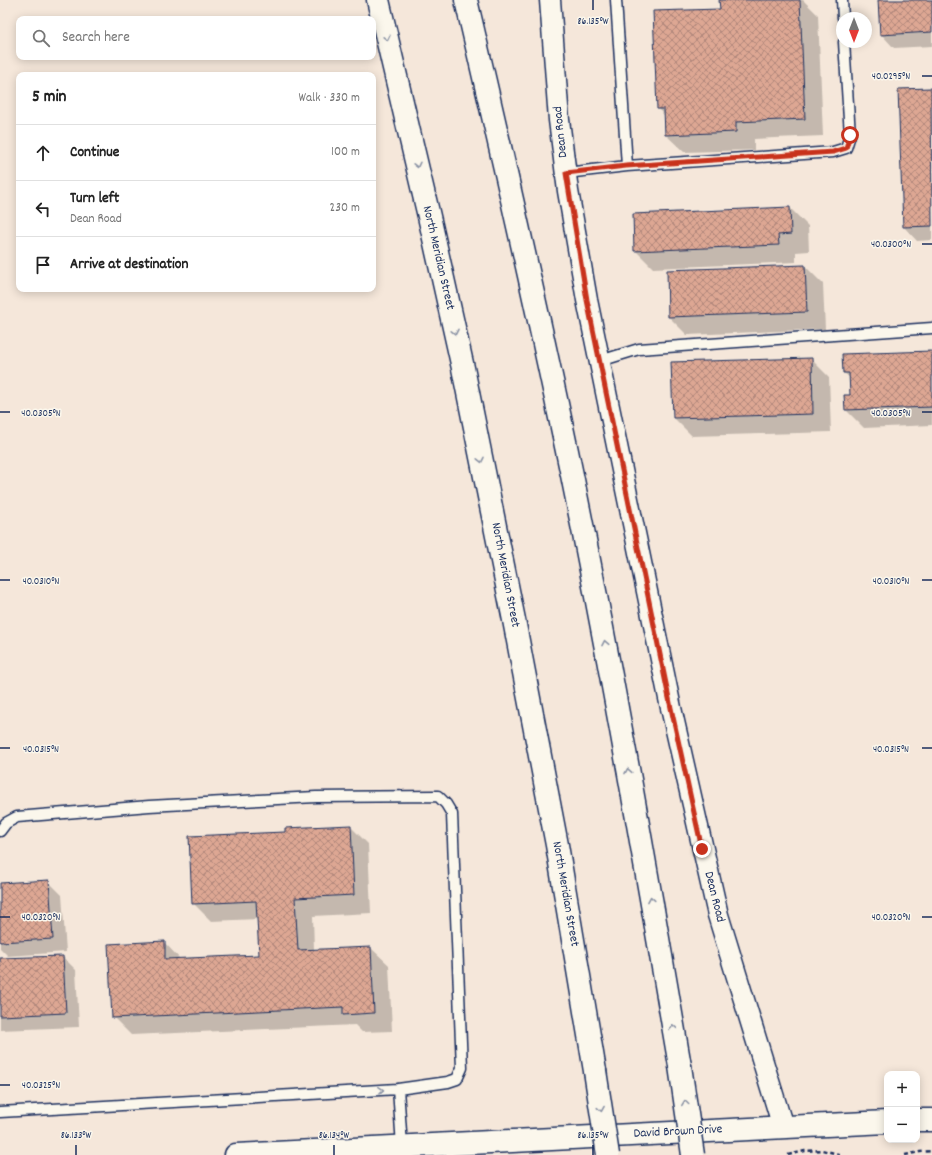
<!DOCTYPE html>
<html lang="en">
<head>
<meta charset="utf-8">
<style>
  body { margin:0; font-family:Dekko,sans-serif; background:#f6f6f6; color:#222 }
  .controls { position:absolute; right:12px; bottom:12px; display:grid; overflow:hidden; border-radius:8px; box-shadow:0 2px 10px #0003 }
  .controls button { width:36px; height:36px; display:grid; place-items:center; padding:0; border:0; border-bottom:1px solid #e0e0e0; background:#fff; color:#222; font:20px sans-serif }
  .compass { position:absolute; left:836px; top:12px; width:36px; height:36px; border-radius:50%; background:#fff; box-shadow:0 2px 10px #0003; rotate:180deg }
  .stop { position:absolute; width:12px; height:12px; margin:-9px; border:3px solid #c8321e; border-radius:50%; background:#fff }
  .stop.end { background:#c8321e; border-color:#fff; box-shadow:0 1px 4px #0008 }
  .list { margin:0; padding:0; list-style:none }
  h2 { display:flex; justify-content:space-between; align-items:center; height:52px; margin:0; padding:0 16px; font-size:17px }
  h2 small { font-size:13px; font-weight:400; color:#767676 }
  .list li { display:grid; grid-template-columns:26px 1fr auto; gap:12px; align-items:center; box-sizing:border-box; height:56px; padding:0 16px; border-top:1px solid #e0e0e0 }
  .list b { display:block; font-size:15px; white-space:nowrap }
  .list p { margin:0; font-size:13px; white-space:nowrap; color:#767676 }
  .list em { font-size:13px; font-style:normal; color:#767676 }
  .icon { flex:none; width:22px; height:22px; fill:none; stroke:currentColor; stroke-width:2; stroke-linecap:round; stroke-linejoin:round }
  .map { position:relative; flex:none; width:932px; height:1155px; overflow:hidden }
  .search { position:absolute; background:#fff; box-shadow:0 2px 10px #0003; left:16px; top:16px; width:360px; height:44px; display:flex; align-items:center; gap:10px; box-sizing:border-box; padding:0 14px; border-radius:8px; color:#767676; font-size:15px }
  .panel { position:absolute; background:#fff; box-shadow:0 2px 10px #0003; left:16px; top:72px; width:360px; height:220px; border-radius:8px }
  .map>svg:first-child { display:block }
  .shadow { fill:#0003 }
  .building { fill:url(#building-cross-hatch); stroke:#1b2f5e }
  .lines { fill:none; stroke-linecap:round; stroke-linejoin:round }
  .lane-casing { stroke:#1b2f5e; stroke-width:13 }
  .street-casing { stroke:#1b2f5e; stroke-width:23 }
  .secondary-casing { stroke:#1b2f5e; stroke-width:25 }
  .highway-casing { stroke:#1b2f5e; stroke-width:25 }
  .path { stroke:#1b2f5e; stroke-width:2.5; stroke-dasharray:4 3; stroke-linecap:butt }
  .lane { stroke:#fbf7ec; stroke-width:10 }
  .street { stroke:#fbf7ec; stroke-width:20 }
  .secondary { stroke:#fbf7ec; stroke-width:22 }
  .highway { stroke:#fbf7ec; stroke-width:22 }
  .highway-bridge-casing { stroke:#1b2f5e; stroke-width:25; stroke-linecap:butt }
  .highway-bridge { stroke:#fbf7ec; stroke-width:22 }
  .oneway { stroke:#8b93a5 }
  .route { stroke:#c8321e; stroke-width:5 }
  .ticks { fill:none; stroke:#1b2f5e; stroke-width:1.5 }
  .labels { text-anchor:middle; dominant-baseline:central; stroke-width:3; stroke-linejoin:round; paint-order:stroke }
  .street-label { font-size:13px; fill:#1b2f5e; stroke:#fbf7ec }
  .ticks-label { font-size:10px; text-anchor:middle; fill:#1b2f5e; stroke:#fbf7ec; stroke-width:3; stroke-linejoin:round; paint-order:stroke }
</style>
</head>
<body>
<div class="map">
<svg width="932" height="1155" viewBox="0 0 932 1155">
  <defs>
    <pattern id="building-cross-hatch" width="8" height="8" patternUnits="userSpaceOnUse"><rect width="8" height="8" fill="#dda793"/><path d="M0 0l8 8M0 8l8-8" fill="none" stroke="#b2887b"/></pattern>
  </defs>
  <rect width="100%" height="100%" fill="#f5e7da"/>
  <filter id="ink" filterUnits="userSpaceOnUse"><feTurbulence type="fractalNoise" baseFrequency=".025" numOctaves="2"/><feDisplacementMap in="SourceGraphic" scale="8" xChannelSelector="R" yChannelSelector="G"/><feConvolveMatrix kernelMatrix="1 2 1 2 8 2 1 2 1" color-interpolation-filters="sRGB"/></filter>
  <g filter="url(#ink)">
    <!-- shadow -->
    <path class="shadow" d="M720,0H803L818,15L823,136L754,139V150L684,152L666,135L665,116L658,109L654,12L721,10Z
      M879,0H932V46L894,48L881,34Z
      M930,89L932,91V240L917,241L904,227L899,90Z
      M790,208L808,226L809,251L796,252V262L653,268L635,250L634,215Z
      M805,266L823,284L825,329L687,335L669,317L668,271Z
      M932,352V425L864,428L846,410L845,396H851L850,378L844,373Z
      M811,359L829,377L831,432L692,436L674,418Z
      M350,826L368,844L371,913L313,916L314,950L371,948L389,965L392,1031L362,1032L355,1025L131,1035L113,1017L164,942L181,960L260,956L258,919L211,921L193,903L286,832Z
      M48,881L62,895L66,952L8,956L0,948V884Z
      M63,957L76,970L79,1027L0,1030V959Z"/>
    <!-- building -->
    <path class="building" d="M719,0H800L805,119L736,122V132L665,135L664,109H657L653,11L720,9Z
      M878,0H932V32L880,35Z
      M931,88L932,226L903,227L898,89Z
      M790,207L791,234L778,235L779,245L634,251L633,214Z
      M805,265L807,312L668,317L667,270Z
      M932,351V407L845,410L844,395H850L849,373H843L842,354Z
      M812,358L813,414L673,418L671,362Z
      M351,825L354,895L295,898L298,950L371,947L374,1013L343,1015V1007L112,1018L108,944L165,941V959L259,955L256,901L192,904L189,836L285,832V828Z
      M49,880L53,939L0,942V883Z
      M63,956L66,1013L0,1016V958Z"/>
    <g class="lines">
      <defs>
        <path id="lane" d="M842,0L843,18
          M627,166L833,152L846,148L850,135L844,42
          M566,173L627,166L616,0
          M600,361L639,349L932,328
          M0,831L6,823L17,817L149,806L316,797L438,796L446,804L452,814L462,1068L457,1079L448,1082L398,1089L402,1146
          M0,1112L398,1089"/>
        <path id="street" d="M550,0L559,120L568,191L587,300L671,708L718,915L783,1127"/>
        <path id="secondary" d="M917,1120H932
          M236,1155L887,1122"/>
        <path id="highway" d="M378,0L431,225L463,368L514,620L557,845L595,1071
          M466,0C503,158 539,316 572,475C612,671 646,868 680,1066"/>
      </defs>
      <!-- lane casing -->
      <use href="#lane" class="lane-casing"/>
      <!-- street casing -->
      <use href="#street" class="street-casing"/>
      <!-- secondary casing -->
      <use href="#secondary" class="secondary-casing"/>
      <!-- highway casing -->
      <use href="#highway" class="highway-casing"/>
      <!-- path -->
      <path class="path" d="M788,1155L805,1151L822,1150L842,1155
        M905,1155L920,1152L932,1151"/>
      <!-- lane -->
      <use href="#lane" class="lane"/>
      <!-- street -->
      <use href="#street" class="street"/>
      <!-- secondary -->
      <use href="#secondary" class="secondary"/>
      <!-- highway -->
      <use href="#highway" class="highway"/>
      <defs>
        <path id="highway-bridge" d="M680,1066L693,1155
          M595,1071L608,1155"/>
      </defs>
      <!-- highway-bridge casing -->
      <use href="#highway-bridge" class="highway-bridge-casing"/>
      <!-- highway-bridge -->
      <use href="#highway-bridge" class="highway-bridge"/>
    </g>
    <!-- one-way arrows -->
    <defs><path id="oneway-chevron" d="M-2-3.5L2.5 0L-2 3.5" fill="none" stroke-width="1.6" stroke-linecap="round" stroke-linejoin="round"/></defs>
    <g class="oneway">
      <use href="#oneway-chevron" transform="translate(387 38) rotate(77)"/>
      <use href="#oneway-chevron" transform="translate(417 165) rotate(77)"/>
      <use href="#oneway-chevron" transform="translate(455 332) rotate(78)"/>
      <use href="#oneway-chevron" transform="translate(481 460) rotate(78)"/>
      <use href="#oneway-chevron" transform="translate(605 643) rotate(-101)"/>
      <use href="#oneway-chevron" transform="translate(628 771) rotate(-100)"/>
      <use href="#oneway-chevron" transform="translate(651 899) rotate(-100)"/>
      <use href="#oneway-chevron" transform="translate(673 1027) rotate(-100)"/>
      <use href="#oneway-chevron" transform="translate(381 1090) rotate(-3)"/>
      <use href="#oneway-chevron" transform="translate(685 1103) rotate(-98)"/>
      <use href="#oneway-chevron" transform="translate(601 1109) rotate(81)"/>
    </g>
  </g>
  <g class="lines" filter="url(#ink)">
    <!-- route -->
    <path class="route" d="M702,849L671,708L587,300L566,173L626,166L833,152L846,148L850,135"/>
  </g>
  <!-- ticks -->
  <path class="ticks" d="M593,0V10M922,76H932M922,244H932M0,412H10M922,412H932M0,580H10M922,580H932M0,748H10M922,748H932M0,917H10M922,917H932M0,1085H10M76,1145V1155M334,1145V1155M593,1145V1155"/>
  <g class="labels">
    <!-- street labels -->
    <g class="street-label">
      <text transform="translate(561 132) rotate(-96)">Dean Road</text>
      <text transform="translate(438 258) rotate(77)">North Meridian Street</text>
      <text transform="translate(505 575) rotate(79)">North Meridian Street</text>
      <text transform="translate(565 894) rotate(80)">North Meridian Street</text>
      <text transform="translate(714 897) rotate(76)">Dean Road</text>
      <text transform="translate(678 1132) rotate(-3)">David Brown Drive</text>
    </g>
  </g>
  <g class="ticks-label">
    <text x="593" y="24">86.135°W</text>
    <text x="891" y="79">40.0295°N</text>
    <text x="891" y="247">40.0300°N</text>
    <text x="891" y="416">40.0305°N</text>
    <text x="41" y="416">40.0305°N</text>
    <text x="891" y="584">40.0310°N</text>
    <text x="41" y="584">40.0310°N</text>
    <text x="891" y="752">40.0315°N</text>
    <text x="41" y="752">40.0315°N</text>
    <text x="891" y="920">40.0320°N</text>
    <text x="41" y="920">40.0320°N</text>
    <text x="41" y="1088">40.0325°N</text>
    <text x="76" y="1138">86.133°W</text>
    <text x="334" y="1138">86.134°W</text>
    <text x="593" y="1138">86.135°W</text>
  </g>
</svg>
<div class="controls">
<button>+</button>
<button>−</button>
</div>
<svg class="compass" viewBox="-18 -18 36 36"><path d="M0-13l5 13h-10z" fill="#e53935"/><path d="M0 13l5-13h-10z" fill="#767676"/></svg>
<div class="stop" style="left:850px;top:135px"></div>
<div class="stop end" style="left:702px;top:849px"></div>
<div class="search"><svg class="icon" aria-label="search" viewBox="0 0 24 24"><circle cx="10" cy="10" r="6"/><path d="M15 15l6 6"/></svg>Search here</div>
<section class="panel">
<h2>5 min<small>Walk · 330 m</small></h2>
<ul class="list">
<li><svg class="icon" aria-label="ahead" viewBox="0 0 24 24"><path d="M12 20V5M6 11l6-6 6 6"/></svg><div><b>Continue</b></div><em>100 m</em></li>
<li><svg class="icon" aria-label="left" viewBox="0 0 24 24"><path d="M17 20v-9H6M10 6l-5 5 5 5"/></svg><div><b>Turn left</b><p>Dean Road</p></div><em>230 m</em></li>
<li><svg class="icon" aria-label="arrive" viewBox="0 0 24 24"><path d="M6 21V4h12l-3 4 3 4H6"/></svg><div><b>Arrive at destination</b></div></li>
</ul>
</section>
</div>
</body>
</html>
